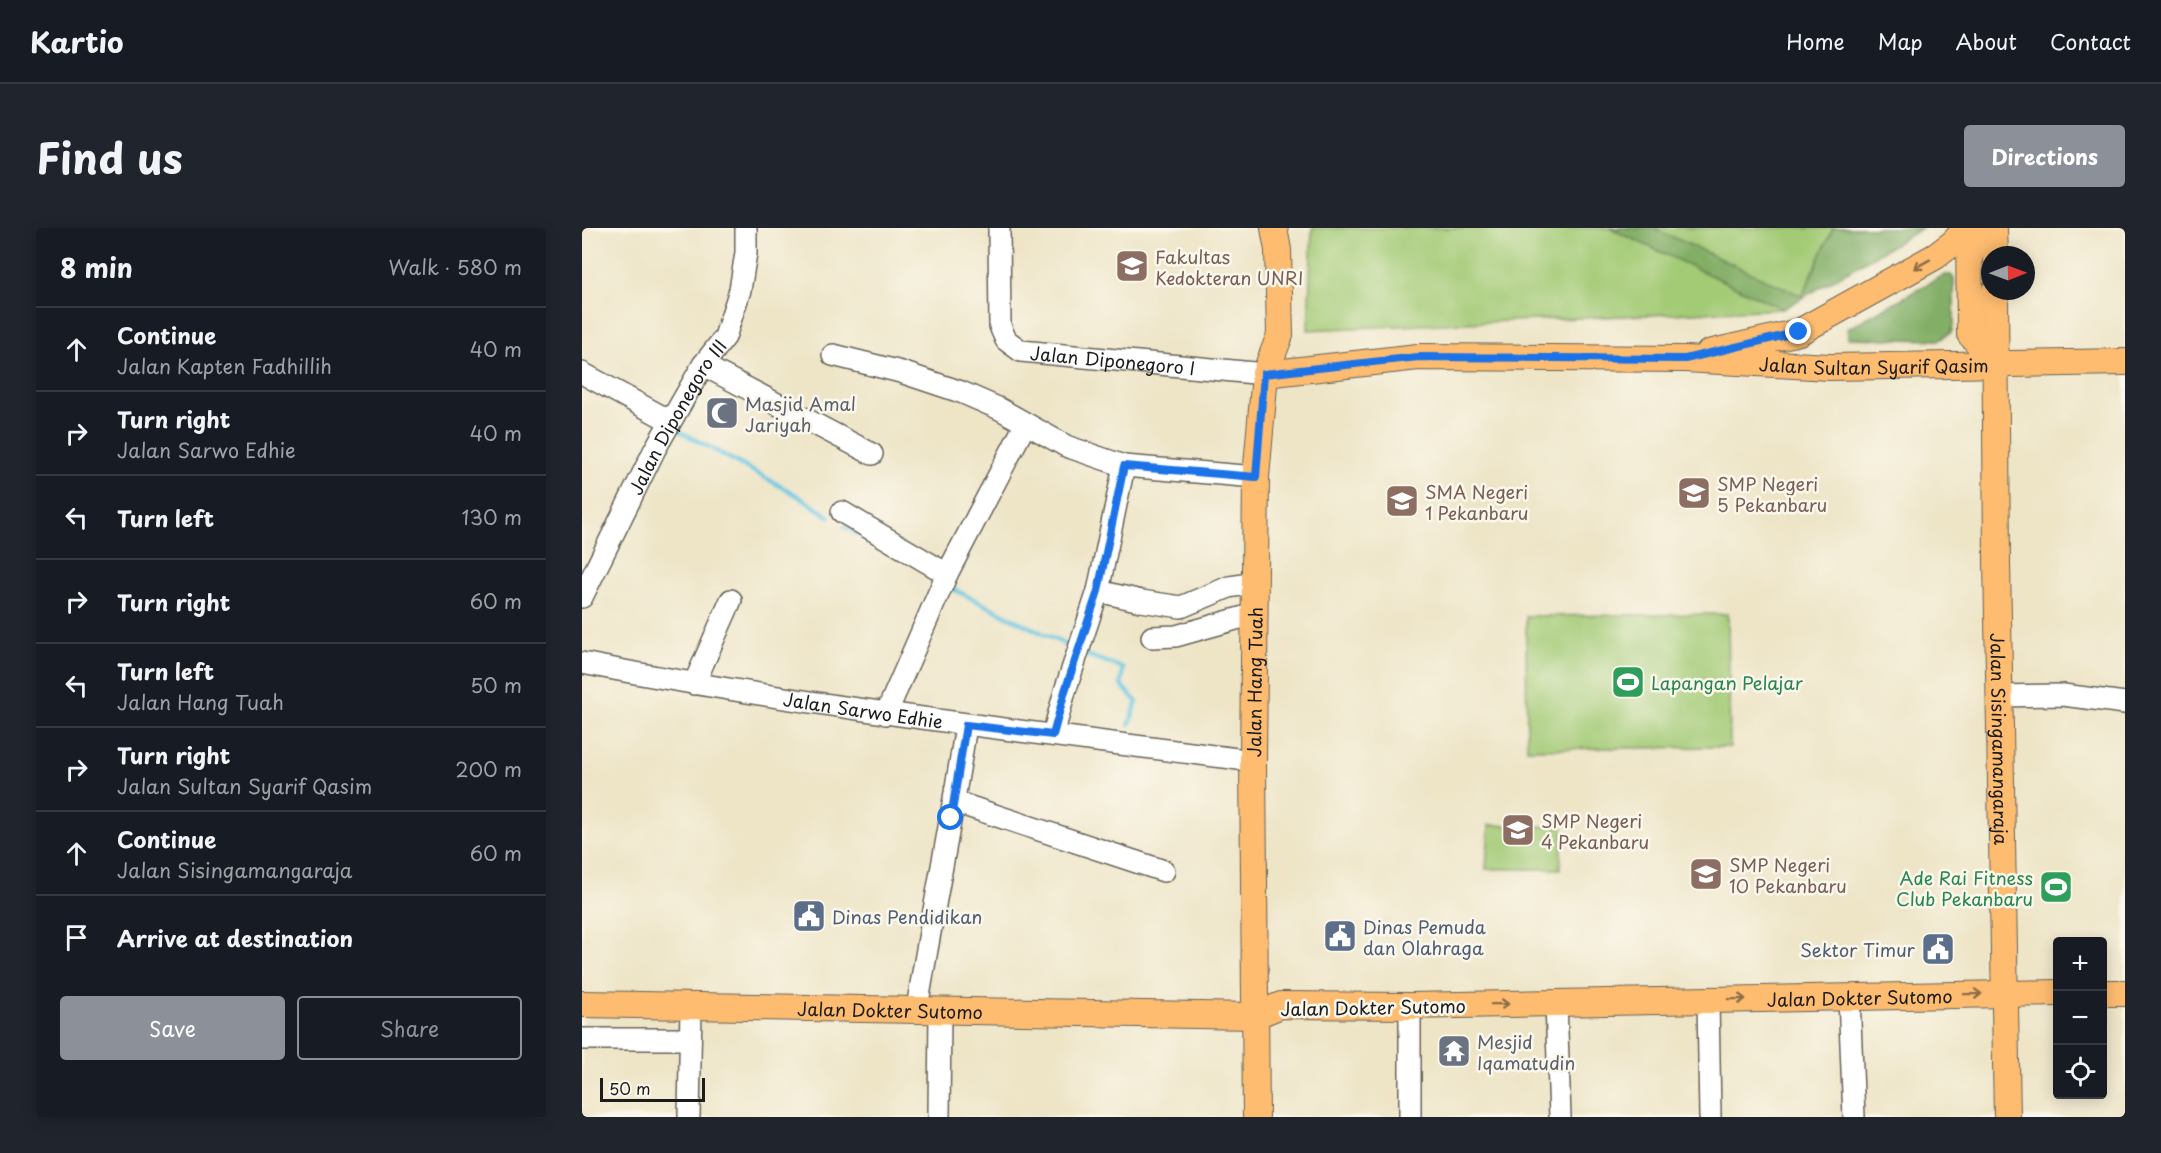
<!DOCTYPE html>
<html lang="en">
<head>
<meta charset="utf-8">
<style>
  body { margin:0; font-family:"Playpen Sans",sans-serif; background:#20242c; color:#f1f3f6 }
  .controls { position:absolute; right:18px; bottom:18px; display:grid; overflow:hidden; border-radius:6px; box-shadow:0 3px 15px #0003 }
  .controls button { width:54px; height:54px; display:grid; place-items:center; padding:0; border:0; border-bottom:2px solid #363941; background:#171b24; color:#f1f3f6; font:30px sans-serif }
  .compass { position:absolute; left:1399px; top:18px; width:54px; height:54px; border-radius:50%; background:#171b24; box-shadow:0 3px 15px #0003; rotate:89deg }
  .scale { position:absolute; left:18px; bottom:15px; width:105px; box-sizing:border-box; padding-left:6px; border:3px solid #1c1c1c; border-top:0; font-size:16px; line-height:21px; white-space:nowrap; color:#1c1c1c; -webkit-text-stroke:4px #fbf7ec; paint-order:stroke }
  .stop { position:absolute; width:18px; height:18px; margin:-14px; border:4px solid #1a73e8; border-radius:50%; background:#fff }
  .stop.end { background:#1a73e8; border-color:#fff; box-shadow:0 2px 6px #0008 }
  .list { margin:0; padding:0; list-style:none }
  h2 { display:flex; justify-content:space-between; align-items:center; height:78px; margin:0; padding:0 24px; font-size:26px }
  h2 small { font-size:20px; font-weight:400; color:#9ea1a6 }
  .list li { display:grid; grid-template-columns:39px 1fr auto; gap:18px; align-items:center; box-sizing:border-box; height:84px; padding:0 24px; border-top:2px solid #363941 }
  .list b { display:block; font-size:22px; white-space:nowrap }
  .list p { margin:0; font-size:20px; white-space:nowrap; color:#9ea1a6 }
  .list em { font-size:20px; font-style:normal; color:#9ea1a6 }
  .actions { display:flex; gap:12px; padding:18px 24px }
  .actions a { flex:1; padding:14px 0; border:2px solid #8c9099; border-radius:6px; text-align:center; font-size:21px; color:#8c9099 }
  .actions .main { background:#8c9099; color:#fff }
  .icon { flex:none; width:33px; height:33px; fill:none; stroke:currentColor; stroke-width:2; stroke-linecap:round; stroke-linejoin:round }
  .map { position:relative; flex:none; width:1543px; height:889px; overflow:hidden; border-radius:6px }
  header { display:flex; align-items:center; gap:36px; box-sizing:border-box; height:84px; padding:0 30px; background:#171b24; border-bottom:2px solid #363941 }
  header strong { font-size:28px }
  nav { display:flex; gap:33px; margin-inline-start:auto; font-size:21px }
  .intro { display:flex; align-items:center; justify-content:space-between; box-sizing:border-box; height:144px; padding:0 36px }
  h1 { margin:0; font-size:42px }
  .button { padding:15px 27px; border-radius:6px; background:#8c9099; color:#fff; font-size:21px; font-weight:700 }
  main { display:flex; gap:36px; padding:0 36px }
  aside { flex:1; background:#171b24; border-radius:6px; box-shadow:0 3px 15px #0003 }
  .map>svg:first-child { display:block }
  .green { fill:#a3ca75; stroke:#607348; stroke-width:1.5 }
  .forest { fill:#82ae66; stroke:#4f6541; stroke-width:1.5 }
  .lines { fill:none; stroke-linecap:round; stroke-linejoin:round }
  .stream { stroke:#62c5e0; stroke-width:4.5 }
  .minor-casing { stroke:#666258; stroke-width:24 }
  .major-casing { stroke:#666258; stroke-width:28 }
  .minor { stroke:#fff; stroke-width:21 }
  .major { stroke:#fdbc70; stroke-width:26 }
  .oneway { stroke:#8c6c46 }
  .route { stroke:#1a73e8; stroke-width:8 }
  .labels { text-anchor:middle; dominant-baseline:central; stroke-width:5; stroke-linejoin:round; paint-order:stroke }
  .education-label { font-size:18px; fill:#785e54; stroke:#fbf7ec; text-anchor:start }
  .street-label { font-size:18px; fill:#1c1c1c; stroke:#fbf7ec }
  .worship-label { font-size:18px; fill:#5b616d; stroke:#fbf7ec; text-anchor:start }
  .leisure-label { font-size:18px; fill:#27864d; stroke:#fbf7ec; text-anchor:start }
  .service-label { font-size:18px; fill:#4e5e75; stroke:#fbf7ec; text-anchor:start }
</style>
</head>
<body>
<header>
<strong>Kartio</strong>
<nav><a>Home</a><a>Map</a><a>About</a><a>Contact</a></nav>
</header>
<div class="intro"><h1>Find us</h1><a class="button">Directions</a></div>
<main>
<aside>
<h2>8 min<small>Walk · 580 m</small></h2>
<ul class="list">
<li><svg class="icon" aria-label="ahead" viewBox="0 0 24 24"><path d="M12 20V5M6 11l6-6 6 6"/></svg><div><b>Continue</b><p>Jalan Kapten Fadhillih</p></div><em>40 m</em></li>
<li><svg class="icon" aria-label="right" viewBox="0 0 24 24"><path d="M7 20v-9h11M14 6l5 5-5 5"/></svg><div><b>Turn right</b><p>Jalan Sarwo Edhie</p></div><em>40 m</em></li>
<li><svg class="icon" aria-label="left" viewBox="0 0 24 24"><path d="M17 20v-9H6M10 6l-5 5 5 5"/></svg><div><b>Turn left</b></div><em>130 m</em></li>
<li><svg class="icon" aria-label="right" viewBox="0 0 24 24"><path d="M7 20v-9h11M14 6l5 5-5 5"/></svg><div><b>Turn right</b></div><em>60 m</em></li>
<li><svg class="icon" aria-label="left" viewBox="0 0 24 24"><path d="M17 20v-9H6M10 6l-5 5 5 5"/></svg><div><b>Turn left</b><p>Jalan Hang Tuah</p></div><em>50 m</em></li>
<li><svg class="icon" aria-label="right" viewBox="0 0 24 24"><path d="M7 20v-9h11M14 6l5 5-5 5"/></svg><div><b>Turn right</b><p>Jalan Sultan Syarif Qasim</p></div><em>200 m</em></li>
<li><svg class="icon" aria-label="ahead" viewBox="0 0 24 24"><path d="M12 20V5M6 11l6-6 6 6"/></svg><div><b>Continue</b><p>Jalan Sisingamangaraja</p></div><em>60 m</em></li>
<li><svg class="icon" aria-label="arrive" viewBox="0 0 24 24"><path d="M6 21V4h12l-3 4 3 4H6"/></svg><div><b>Arrive at destination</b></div></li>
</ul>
<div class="actions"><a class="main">Save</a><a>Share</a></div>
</aside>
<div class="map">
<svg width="1543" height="889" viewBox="0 0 1543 889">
  <rect width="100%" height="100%" fill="#fbf7ec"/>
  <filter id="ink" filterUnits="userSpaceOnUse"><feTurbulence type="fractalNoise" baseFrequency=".0167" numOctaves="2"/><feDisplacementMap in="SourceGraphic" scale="12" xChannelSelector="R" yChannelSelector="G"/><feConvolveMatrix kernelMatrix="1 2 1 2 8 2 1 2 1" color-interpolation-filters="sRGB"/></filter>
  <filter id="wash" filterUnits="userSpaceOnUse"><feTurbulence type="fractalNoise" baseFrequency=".008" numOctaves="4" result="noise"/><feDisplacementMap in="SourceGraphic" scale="24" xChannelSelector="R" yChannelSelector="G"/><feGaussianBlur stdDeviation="1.35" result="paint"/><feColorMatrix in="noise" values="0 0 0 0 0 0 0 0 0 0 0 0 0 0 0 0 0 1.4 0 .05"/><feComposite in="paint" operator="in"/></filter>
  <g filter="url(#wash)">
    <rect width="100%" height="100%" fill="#eee5c7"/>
    <!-- green -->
    <path class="green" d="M730,0H1340L1201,81L726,102Z
      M1146,386L1148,519L945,521L944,388Z
      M907,597L981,599L978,641H904Z"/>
    <!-- forest -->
    <path class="forest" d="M1027,0H1071L1220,68L1251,0H1340L1201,81Z
      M1362,47H1369L1372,51V94L1369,105L1357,112L1266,110L1265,101Z"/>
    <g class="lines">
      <!-- stream -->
      <path class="stream" d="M92,200L213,266L248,289
        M263,299L315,328
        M367,359L490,420
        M502,426L541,440L539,457L555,474L547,497"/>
    </g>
  </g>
  <g filter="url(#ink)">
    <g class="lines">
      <defs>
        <g id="minor">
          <path id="s1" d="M417,0L418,98L424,112L439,123L683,146"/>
          <path d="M251,127L319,144L379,164L418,181L484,218L542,238L674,249"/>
          <path d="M121,137L290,226"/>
          <path d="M0,145L88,193"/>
          <path d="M260,284L365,346"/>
          <path d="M516,363L559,373L599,379L647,359L672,355"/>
          <path id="s2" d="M0,369L73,221L121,137L143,109L158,62L164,25V0"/>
          <path d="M570,409L594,408L672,386"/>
          <path id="s3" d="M0,435C222,478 446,504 671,533"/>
          <path d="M112,456L149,372"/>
          <path d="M1417,468L1481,467L1543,475"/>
          <path d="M304,486L365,346L443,197"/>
          <path d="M471,507L483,463L516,363L542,238"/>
          <path d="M373,574L582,643"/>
          <path d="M1267,769L1272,889"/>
          <path d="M1126,772L1128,889"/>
          <path d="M974,775L978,889"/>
          <path d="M828,778V889"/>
          <path d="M335,781C350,686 370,592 384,497"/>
          <path d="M0,811H108"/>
          <path d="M107,889L109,778"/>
          <path d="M357,889L358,782"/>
        </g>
        <g id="major">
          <path d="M1387,0L1388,106L1414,135"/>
          <path d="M1412,0L1413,27"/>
          <path id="s4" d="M1413,63L1415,334L1425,889"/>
          <path d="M1127,125L1217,104L1354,28L1371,15L1385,0"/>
          <path id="s5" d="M683,146L836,129L1103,131L1248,139L1543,134"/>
          <path d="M1520,765H1543"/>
          <path id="s6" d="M0,776L672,788L699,777L828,778L1476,765"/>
          <path id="s7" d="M674,889L671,533L674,249L683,146L698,107L696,22L692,0"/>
        </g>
      </defs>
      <!-- minor casing -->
      <use href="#minor" class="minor-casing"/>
      <!-- major casing -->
      <use href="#major" class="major-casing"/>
      <!-- minor -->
      <use href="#minor" class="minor"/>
      <!-- major -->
      <use href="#major" class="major"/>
    </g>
    <!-- one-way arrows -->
    <defs><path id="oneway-shaft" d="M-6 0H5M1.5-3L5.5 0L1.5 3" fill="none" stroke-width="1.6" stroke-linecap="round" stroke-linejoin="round" transform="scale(1.5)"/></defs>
    <g class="oneway">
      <use href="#oneway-shaft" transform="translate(1340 36) rotate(151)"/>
      <use href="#oneway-shaft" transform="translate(1391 766) rotate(-1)"/>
      <use href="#oneway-shaft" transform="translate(1155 771) rotate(-1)"/>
      <use href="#oneway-shaft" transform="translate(918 776) rotate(-1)"/>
    </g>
  </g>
  <g class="lines" filter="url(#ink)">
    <!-- route -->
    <path class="route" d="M369,590L384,497L471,507L483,463L516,363L542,238L674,249L682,146L836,129L1103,131L1217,104"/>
  </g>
  <!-- icons -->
  <defs>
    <symbol id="university-square" viewBox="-11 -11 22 22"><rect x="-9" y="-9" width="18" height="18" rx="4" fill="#8d6e63" stroke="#fbf7ec"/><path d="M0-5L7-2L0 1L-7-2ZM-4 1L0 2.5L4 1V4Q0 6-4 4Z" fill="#fff"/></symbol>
    <symbol id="mosque-square" viewBox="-11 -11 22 22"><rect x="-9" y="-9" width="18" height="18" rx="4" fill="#6b7280" stroke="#fbf7ec"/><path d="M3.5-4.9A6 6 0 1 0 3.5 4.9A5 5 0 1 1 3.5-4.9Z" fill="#fff"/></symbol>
    <symbol id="school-square" viewBox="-11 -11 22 22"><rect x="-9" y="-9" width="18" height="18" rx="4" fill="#8d6e63" stroke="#fbf7ec"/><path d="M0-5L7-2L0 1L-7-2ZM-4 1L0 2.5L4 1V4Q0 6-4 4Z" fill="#fff"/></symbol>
    <symbol id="stadium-square" viewBox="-11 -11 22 22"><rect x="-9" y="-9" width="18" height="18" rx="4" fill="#2e9e5b" stroke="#fbf7ec"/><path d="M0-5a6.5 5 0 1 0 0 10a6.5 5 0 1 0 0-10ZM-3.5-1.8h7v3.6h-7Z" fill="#fff"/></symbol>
    <symbol id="civic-square" viewBox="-11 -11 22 22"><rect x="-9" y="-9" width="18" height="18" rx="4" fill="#5c6f8a" stroke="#fbf7ec"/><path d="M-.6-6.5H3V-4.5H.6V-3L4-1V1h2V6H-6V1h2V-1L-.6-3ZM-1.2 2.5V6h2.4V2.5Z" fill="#fff"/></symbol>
    <symbol id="temple-square" viewBox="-11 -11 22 22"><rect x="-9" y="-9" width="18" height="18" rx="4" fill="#6b7280" stroke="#fbf7ec"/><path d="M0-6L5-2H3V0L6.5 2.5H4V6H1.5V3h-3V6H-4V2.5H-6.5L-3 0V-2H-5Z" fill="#fff"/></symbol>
  </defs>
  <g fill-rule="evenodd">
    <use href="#university-square" x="531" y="19" width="38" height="38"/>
    <use href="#mosque-square" x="121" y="166" width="38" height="38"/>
    <use href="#school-square" x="1093" y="246" width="38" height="38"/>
    <use href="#school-square" x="801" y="254" width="38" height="38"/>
    <use href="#stadium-square" x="1027" y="435" width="38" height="38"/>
    <use href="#school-square" x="917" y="583" width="38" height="38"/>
    <use href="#school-square" x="1105" y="627" width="38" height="38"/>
    <use href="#stadium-square" x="1455" y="640" width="38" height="38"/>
    <use href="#civic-square" x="208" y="669" width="38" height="38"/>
    <use href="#civic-square" x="739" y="689" width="38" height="38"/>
    <use href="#civic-square" x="1337" y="702" width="38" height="38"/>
    <use href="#temple-square" x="853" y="804" width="38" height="38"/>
  </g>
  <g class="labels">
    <!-- education labels -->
    <g class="education-label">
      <text x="573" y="28">Fakultas<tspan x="573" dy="21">Kedokteran UNRI</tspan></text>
      <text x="1135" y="255">SMP Negeri<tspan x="1135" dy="21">5 Pekanbaru</tspan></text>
      <text x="843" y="263">SMA Negeri<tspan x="843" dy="21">1 Pekanbaru</tspan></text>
      <text x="959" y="592">SMP Negeri<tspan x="959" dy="21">4 Pekanbaru</tspan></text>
      <text x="1147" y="636">SMP Negeri<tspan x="1147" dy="21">10 Pekanbaru</tspan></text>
    </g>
    <!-- street labels -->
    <g class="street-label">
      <text stroke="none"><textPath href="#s1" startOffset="224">Jalan Diponegoro I</textPath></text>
      <text stroke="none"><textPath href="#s5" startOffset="610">Jalan Sultan Syarif Qasim</textPath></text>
      <text stroke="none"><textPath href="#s2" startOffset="204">Jalan Diponegoro III</textPath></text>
      <text stroke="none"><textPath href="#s7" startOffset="435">Jalan Hang Tuah</textPath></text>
      <text stroke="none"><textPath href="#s3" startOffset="285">Jalan Sarwo Edhie</textPath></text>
      <text stroke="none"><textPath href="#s4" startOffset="448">Jalan Sisingamangaraja</textPath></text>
      <text stroke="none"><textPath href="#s6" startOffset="1280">Jalan Dokter Sutomo</textPath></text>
      <text transform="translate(791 779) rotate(-1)">Jalan Dokter Sutomo</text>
      <text stroke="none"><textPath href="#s6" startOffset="308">Jalan Dokter Sutomo</textPath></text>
    </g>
    <!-- worship labels -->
    <g class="worship-label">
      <text x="163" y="175">Masjid Amal<tspan x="163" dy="21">Jariyah</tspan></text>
      <text x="895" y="813">Mesjid<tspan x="895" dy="21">Iqamatudin</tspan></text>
    </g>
    <!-- leisure labels -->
    <g class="leisure-label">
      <text x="1069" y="454">Lapangan Pelajar</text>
      <text x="1451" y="649" text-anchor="end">Ade Rai Fitness<tspan x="1451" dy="21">Club Pekanbaru</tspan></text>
    </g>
    <!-- service labels -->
    <g class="service-label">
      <text x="250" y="688">Dinas Pendidikan</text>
      <text x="781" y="698">Dinas Pemuda<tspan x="781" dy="21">dan Olahraga</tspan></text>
      <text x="1333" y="721" text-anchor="end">Sektor Timur</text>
    </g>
  </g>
</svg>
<div class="controls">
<button>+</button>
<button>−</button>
<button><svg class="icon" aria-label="locate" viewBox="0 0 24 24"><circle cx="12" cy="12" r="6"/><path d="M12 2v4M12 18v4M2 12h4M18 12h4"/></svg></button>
</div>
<svg class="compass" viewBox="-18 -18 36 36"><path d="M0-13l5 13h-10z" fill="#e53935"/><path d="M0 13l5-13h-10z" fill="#9ea1a6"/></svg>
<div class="scale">50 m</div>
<div class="stop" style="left:369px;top:590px"></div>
<div class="stop end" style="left:1217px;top:104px"></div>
</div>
</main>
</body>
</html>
